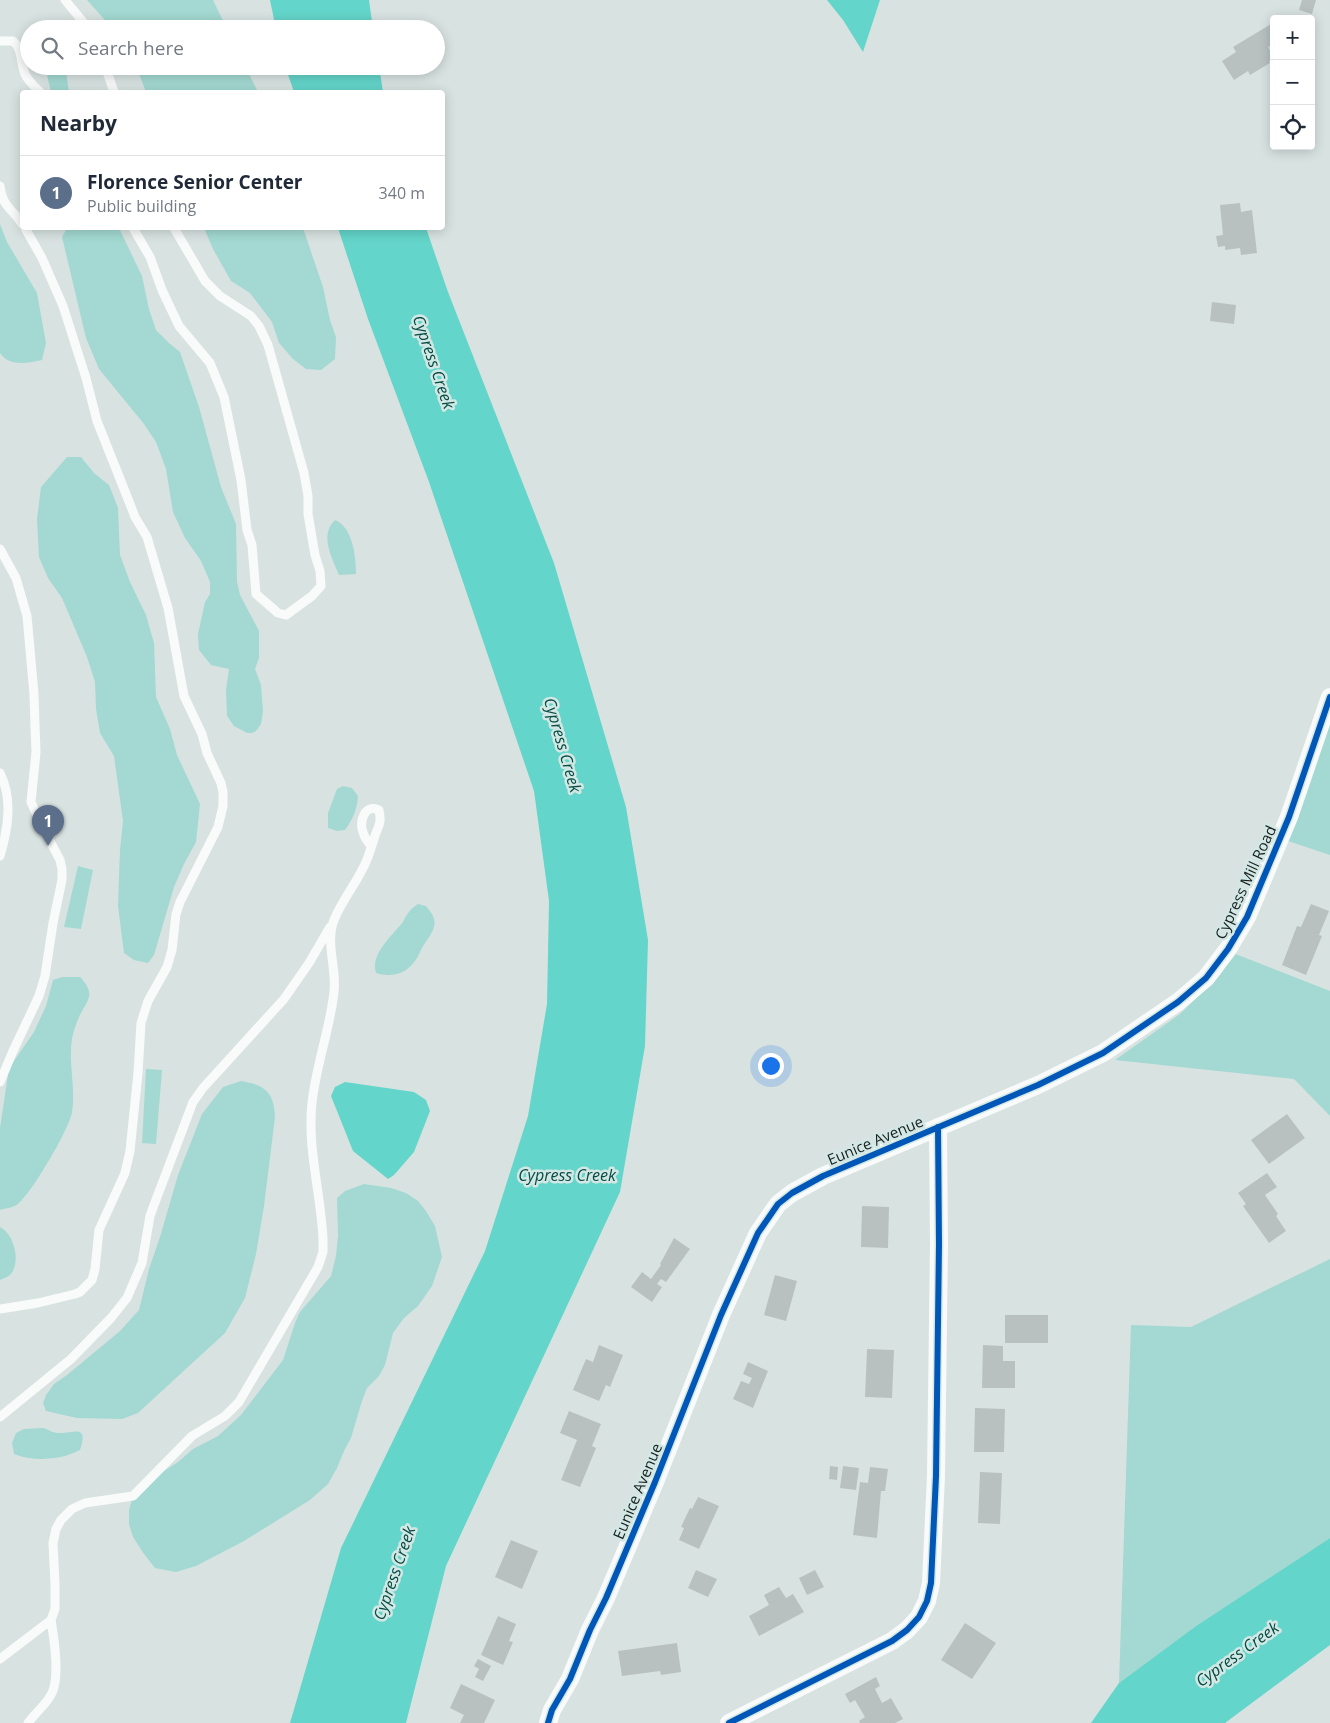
<!DOCTYPE html>
<html lang="en">
<head>
<meta charset="utf-8">
<style>
  body { margin:0; font-family:"Open Sans",sans-serif; background:#f2f2f3; color:#1f2937 }
  .controls { position:absolute; right:15px; top:15px; display:grid; overflow:hidden; border-radius:5px; box-shadow:0 2px 12px #0003 }
  .controls button { width:45px; height:45px; display:grid; place-items:center; padding:0; border:0; border-bottom:1px solid #e0e1e3; background:#fff; color:#1f2937; font:25px sans-serif }
  .you { position:absolute; left:770px; top:1065px; width:18px; height:18px; margin:-12px; border:4px solid #fff; border-radius:50%; background:#1a73e8; box-shadow:0 0 0 8px #1a73e833 }
  .badge { display:grid; place-items:center; width:32px; height:32px; border-radius:50%; background:#5b6462; color:#fff; font-size:16px; font-weight:700 }
  .pin { position:absolute; translate:-50% -41px; filter:drop-shadow(0 1px 2px #0008) }
  .pin::after { content:''; position:absolute; top:26px; width:18px; height:15px; background:inherit; clip-path:polygon(0 0,100% 0,50% 100%) }
  .list { margin:0; padding:0; list-style:none }
  h2 { display:flex; justify-content:space-between; align-items:center; height:65px; margin:0; padding:0 20px; font-size:21px }
  h2 small { font-size:16px; font-weight:400; color:#747a83 }
  .list li { display:grid; grid-template-columns:32px 1fr auto; gap:15px; align-items:center; box-sizing:border-box; height:75px; padding:0 20px; border-top:1px solid #e0e1e3 }
  .list b { display:block; font-size:19px; white-space:nowrap }
  .list p { margin:0; font-size:16px; white-space:nowrap; color:#747a83 }
  .list em { font-size:16px; font-style:normal; color:#747a83 }
  .icon { flex:none; width:28px; height:28px; fill:none; stroke:currentColor; stroke-width:2; stroke-linecap:round; stroke-linejoin:round }
  .map { position:relative; flex:none; width:1330px; height:1723px; overflow:hidden }
  .search { position:absolute; background:#fff; box-shadow:0 2px 12px #0003; left:20px; top:20px; width:425px; height:55px; display:flex; align-items:center; gap:12px; box-sizing:border-box; padding:0 18px; border-radius:28px; color:#747a83; font-size:19px }
  .panel { position:absolute; background:#fff; box-shadow:0 2px 12px #0003; left:20px; top:90px; width:425px; height:140px; border-radius:5px }
  .map>svg:first-child { display:block }
  .green { fill:#a3d9d2 }
  .water { fill:#64d5ca }
  .building { fill:#b9c1c0 }
  .lines { fill:none; stroke-linecap:round; stroke-linejoin:round }
  .service { stroke:#f9fbfa; stroke-width:9 }
  .minor { stroke:#f9fbfa; stroke-width:18 }
  .cycleway-casing { stroke:#d3e8e4; stroke-width:9 }
  .cycleway { stroke:#0057b8; stroke-width:6 }
  .labels { text-anchor:middle; dominant-baseline:central; stroke-width:5; stroke-linejoin:round; paint-order:stroke }
  .street-label { font-size:15px; fill:#171f1e; stroke:#d3e8e4 }
  .water-label { font-size:16px; font-style:italic; fill:#054a43; stroke:#d3e8e4 }
</style>
</head>
<body>
<div class="map">
<svg width="1330" height="1723" viewBox="0 0 1330 1723">
  <rect width="100%" height="100%" fill="#d8e3e1"/>
  <!-- green -->
  <path class="green" d="M87,0H213L227,29H113Z
    M45,66H65L69,92H51Z
    M136,66H245L258,92H146Z
    M0,224L7,242L37,293L46,343L42,360C28,363 9,367 0,353Z
    M67,228H119L142,276L149,309L156,330L169,343L180,352L199,407L221,487L236,524L237,581L240,595L259,631V658L255,669L261,685L263,711L261,724L256,731L252,733H247L234,726L227,716L226,690L229,669L211,665L199,650L198,634L205,602L210,594V582L201,561L185,538L173,512L166,469L156,442L144,424L99,369L86,338L62,237Z
    M204,228H303L323,287L330,320L336,337L335,359L321,370L306,369L293,359L279,343L272,322L250,293L231,281L213,249Z
    M67,457H81L94,473L109,485L118,508L120,555L130,582L146,615L154,643L156,697L170,729L177,755L200,804L196,842L184,864L174,887L154,955L148,963L134,960L124,953L118,906L120,850L123,821L114,756L100,733L96,709L95,682L87,657L62,598L48,578L39,557L37,519L41,487Z
    M335,520C353,527 356,557 356,574L339,575C332,558 319,535 335,520Z
    M1330,719V855L1285,840Z
    M343,786L352,788L358,796C357,810 353,819 345,830L337,831L328,828V813L337,789Z
    M78,866L93,870L81,929L64,927Z
    M418,904L426,906C429,910 433,914 434,919C437,929 427,939 422,948C420,951 419,955 417,958C407,974 393,978 376,973C370,954 392,936 403,922C406,915 411,908 418,904Z
    M1233,953L1330,991V1116L1294,1079L1115,1060L1180,1014L1220,975Z
    M62,977H80C97,995 87,1000 79,1017C76,1024 73,1032 72,1039C68,1063 76,1088 72,1112C70,1128 31,1194 18,1204C13,1208 6,1208 0,1210V1128L9,1068L34,1032L46,1006L53,980Z
    M146,1069L162,1070L156,1144L142,1143Z
    M241,1081C265,1085 274,1092 275,1117L264,1206L256,1254L245,1298L225,1333L138,1413L122,1419L77,1418L46,1411L43,1403L46,1395L54,1384L67,1375L120,1331L139,1310L149,1269L160,1237L178,1175L202,1114L223,1087Z
    M364,1184L391,1188L406,1193L418,1201L426,1211L435,1226L442,1257L432,1286L418,1306L404,1318L393,1333L385,1365L379,1376L367,1388L362,1401L351,1438L344,1451L337,1468L328,1484L310,1500L244,1541L196,1566L176,1572L155,1568L144,1554L133,1537L129,1524V1510L133,1496L153,1478L178,1462L193,1449L218,1436L241,1415L283,1360L295,1323L300,1312L331,1276L336,1256L338,1236L337,1198L345,1191Z
    M0,1227C14,1234 21,1261 11,1274C8,1277 4,1278 0,1280Z
    M1330,1259V1538L1196,1626L1119,1683L1131,1325L1191,1327Z
    M43,1428C48,1429 52,1433 58,1433C73,1434 89,1423 80,1450C61,1460 34,1462 14,1454L12,1443L16,1433L24,1429Z"/>
  <!-- water -->
  <path class="water" d="M270,0H369L373,29H276Z
    M827,0H880L863,52L843,20Z
    M285,66H379L383,92H294Z
    M338,228H426L448,292L554,563L626,807L648,940L645,1046L620,1192L446,1566L406,1723H290L341,1548L485,1251L528,1116L547,1004L549,901L534,791L429,482L368,319Z
    M345,1082L414,1092L426,1100L430,1111L414,1152L394,1175L388,1179L353,1151L331,1096L335,1087Z
    M1330,1538V1645L1225,1723H1091L1119,1683L1196,1626Z"/>
  <!-- building -->
  <path class="building" d="M1302,0H1316L1312,14L1299,10Z
    M1273,23L1274,44L1268,47L1274,58L1269,61L1270,63L1250,75L1248,71L1234,80L1222,61L1236,52L1233,47Z
    M1240,203L1241,212L1252,210L1257,253L1241,255L1240,248L1225,250V246L1218,247L1216,236L1223,235L1220,205Z
    M1212,302L1236,305L1234,324L1210,321Z
    M1311,904L1329,911L1319,935L1322,936L1306,975L1282,965L1297,926L1301,927Z
    M1287,1114L1305,1138L1269,1164L1251,1140Z
    M1267,1173L1277,1187L1265,1195L1278,1214L1276,1216L1286,1231L1269,1243L1243,1206L1246,1204L1238,1193Z
    M862,1206L889,1207L888,1248L861,1247Z
    M674,1238L690,1249L666,1282L661,1279L657,1284L662,1287L652,1302L631,1287L642,1272L651,1279L661,1265L660,1264Z
    M775,1275L797,1281L786,1321L764,1315Z
    M1005,1315H1048V1343H1005Z
    M599,1345L623,1355L610,1387L606,1385L599,1401L573,1390L586,1359L593,1362Z
    M983,1345L1003,1346V1361H1015V1388H982Z
    M867,1349L894,1350L892,1398L865,1397Z
    M748,1362L768,1371L753,1408L733,1399L741,1381L749,1384L752,1378L743,1374Z
    M975,1408L1005,1409L1004,1452H974Z
    M569,1411L601,1424L592,1446L596,1448L580,1487L561,1480L577,1440L560,1433Z
    M830,1466L838,1467L837,1480L829,1479Z
    M843,1466L859,1468L856,1490L840,1488Z
    M870,1467L888,1469L885,1491H881L877,1538L853,1535L860,1482L868,1483Z
    M980,1472L1002,1473L1000,1524L978,1523Z
    M698,1497L719,1506L699,1549L679,1540L684,1528L681,1527L690,1508L692,1509Z
    M511,1540L538,1551L522,1589L495,1577Z
    M696,1570L717,1579L708,1597L688,1588Z
    M815,1570L824,1587L807,1595L799,1578Z
    M779,1587L786,1598L793,1594L804,1612L759,1636L749,1616L769,1605L764,1595Z
    M498,1616L516,1624L509,1641L513,1642L503,1665L481,1655Z
    M965,1623L996,1643L972,1679L941,1660Z
    M677,1643L681,1672L661,1675L660,1671L622,1676L618,1651Z
    M478,1659L491,1666L483,1681L475,1677L479,1669L474,1666Z
    M876,1677L880,1686L875,1689L882,1703L891,1698L903,1719L895,1723H860L859,1721L865,1717L855,1700L850,1703L845,1694Z
    M461,1684L495,1700L484,1723H460L464,1715L450,1708Z"/>
  <g class="lines">
    <!-- service -->
    <path class="service" d="M65,0L89,29
      M0,41H13C23,50 20,62 25,74C28,81 35,87 40,92
      M105,66L114,92
      M0,186C3,209 13,208 22,224
      M133,228L150,257L162,290L179,326L210,363L224,397L241,480L247,530L252,545L256,594L278,613L286,615L312,596L321,586L320,571L315,555L308,514V496L304,473L268,345L259,326L251,316L220,296L205,281L174,228
      M0,549L16,578L27,616L34,694L35,726L36,752L31,802L41,824L60,860L62,869V880L53,923L45,976L39,996L13,1051L0,1082
      M0,773C13,799 8,829 0,856
      M0,1309L38,1303L75,1294L80,1292L92,1280L95,1269L99,1230L125,1173L130,1151L138,1073L141,1023L148,1001L167,967L172,950L176,914L180,902L218,827L223,806V792L221,783L207,753L202,734L184,696L168,608L147,537L135,517L128,499L97,421L86,378L63,306L42,258L25,228
      M0,1417L71,1359L111,1318L127,1298L142,1263L150,1216L154,1205L193,1102L203,1088L284,999L309,963L330,927
      M0,1659L51,1620L55,1609V1584L53,1543L56,1529L61,1520L72,1509L85,1503L133,1496L192,1436L225,1416L239,1402L318,1267L323,1252V1239C321,1194 307,1148 312,1103C316,1065 330,1029 334,992C337,968 325,943 334,920C343,898 360,879 368,857C370,851 372,845 374,839C378,825 382,826 379,810C365,803 359,821 363,832C364,837 368,842 371,846
      M28,1723C35,1713 47,1704 52,1693C60,1675 54,1639 51,1620"/>
    <!-- minor -->
    <path class="minor" d="M548,1723L552,1710L570,1679L590,1630L606,1598L655,1482L721,1315L758,1233L778,1204L792,1193L823,1176L1038,1085L1103,1053L1178,1002L1206,978L1228,949L1247,917L1289,817L1330,697
      M729,1723L892,1641L907,1630L919,1617L927,1601L931,1583L936,1476L939,1244L938,1127"/>
    <defs>
      <path id="cycleway" d="M548,1723L552,1710L570,1679L590,1630L606,1598L655,1482L721,1315L758,1233L778,1204L792,1193L823,1176L1038,1085L1103,1053L1178,1002L1206,978L1228,949L1247,917L1289,817L1330,697
        M729,1723L892,1641L907,1630L919,1617L927,1601L931,1583L936,1476L939,1244L938,1127"/>
    </defs>
    <!-- cycleway casing -->
    <use href="#cycleway" class="cycleway-casing"/>
    <!-- cycleway -->
    <use href="#cycleway" class="cycleway"/>
  </g>
  <g class="labels">
    <!-- street labels -->
    <g class="street-label">
      <text transform="translate(1245 882) rotate(-65)">Cypress Mill Road</text>
      <text transform="translate(875 1140) rotate(-23)">Eunice Avenue</text>
      <text transform="translate(637 1491) rotate(-67)">Eunice Avenue</text>
    </g>
    <!-- water labels -->
    <g class="water-label">
      <text transform="translate(434 362) rotate(71)">Cypress Creek</text>
      <text transform="translate(563 745) rotate(74)">Cypress Creek</text>
      <text x="567" y="1175">Cypress Creek</text>
      <text transform="translate(394 1573) rotate(-71)">Cypress Creek</text>
      <text transform="translate(1237 1654) rotate(-36)">Cypress Creek</text>
    </g>
  </g>
</svg>
<div class="controls">
<button>+</button>
<button>−</button>
<button><svg class="icon" aria-label="locate" viewBox="0 0 24 24"><circle cx="12" cy="12" r="6"/><path d="M12 2v4M12 18v4M2 12h4M18 12h4"/></svg></button>
</div>
<div class="you"></div>
<div class="pin badge" style="left:48px;top:846px;background:#5c6f8a">1</div>
<div class="search"><svg class="icon" aria-label="search" viewBox="0 0 24 24"><circle cx="10" cy="10" r="6"/><path d="M15 15l6 6"/></svg>Search here</div>
<section class="panel">
<h2>Nearby<small></small></h2>
<ul class="list">
<li><span class="badge" style="background:#5c6f8a">1</span><div><b>Florence Senior Center</b><p>Public building</p></div><em>340 m</em></li>
</ul>
</section>
</div>
</body>
</html>
